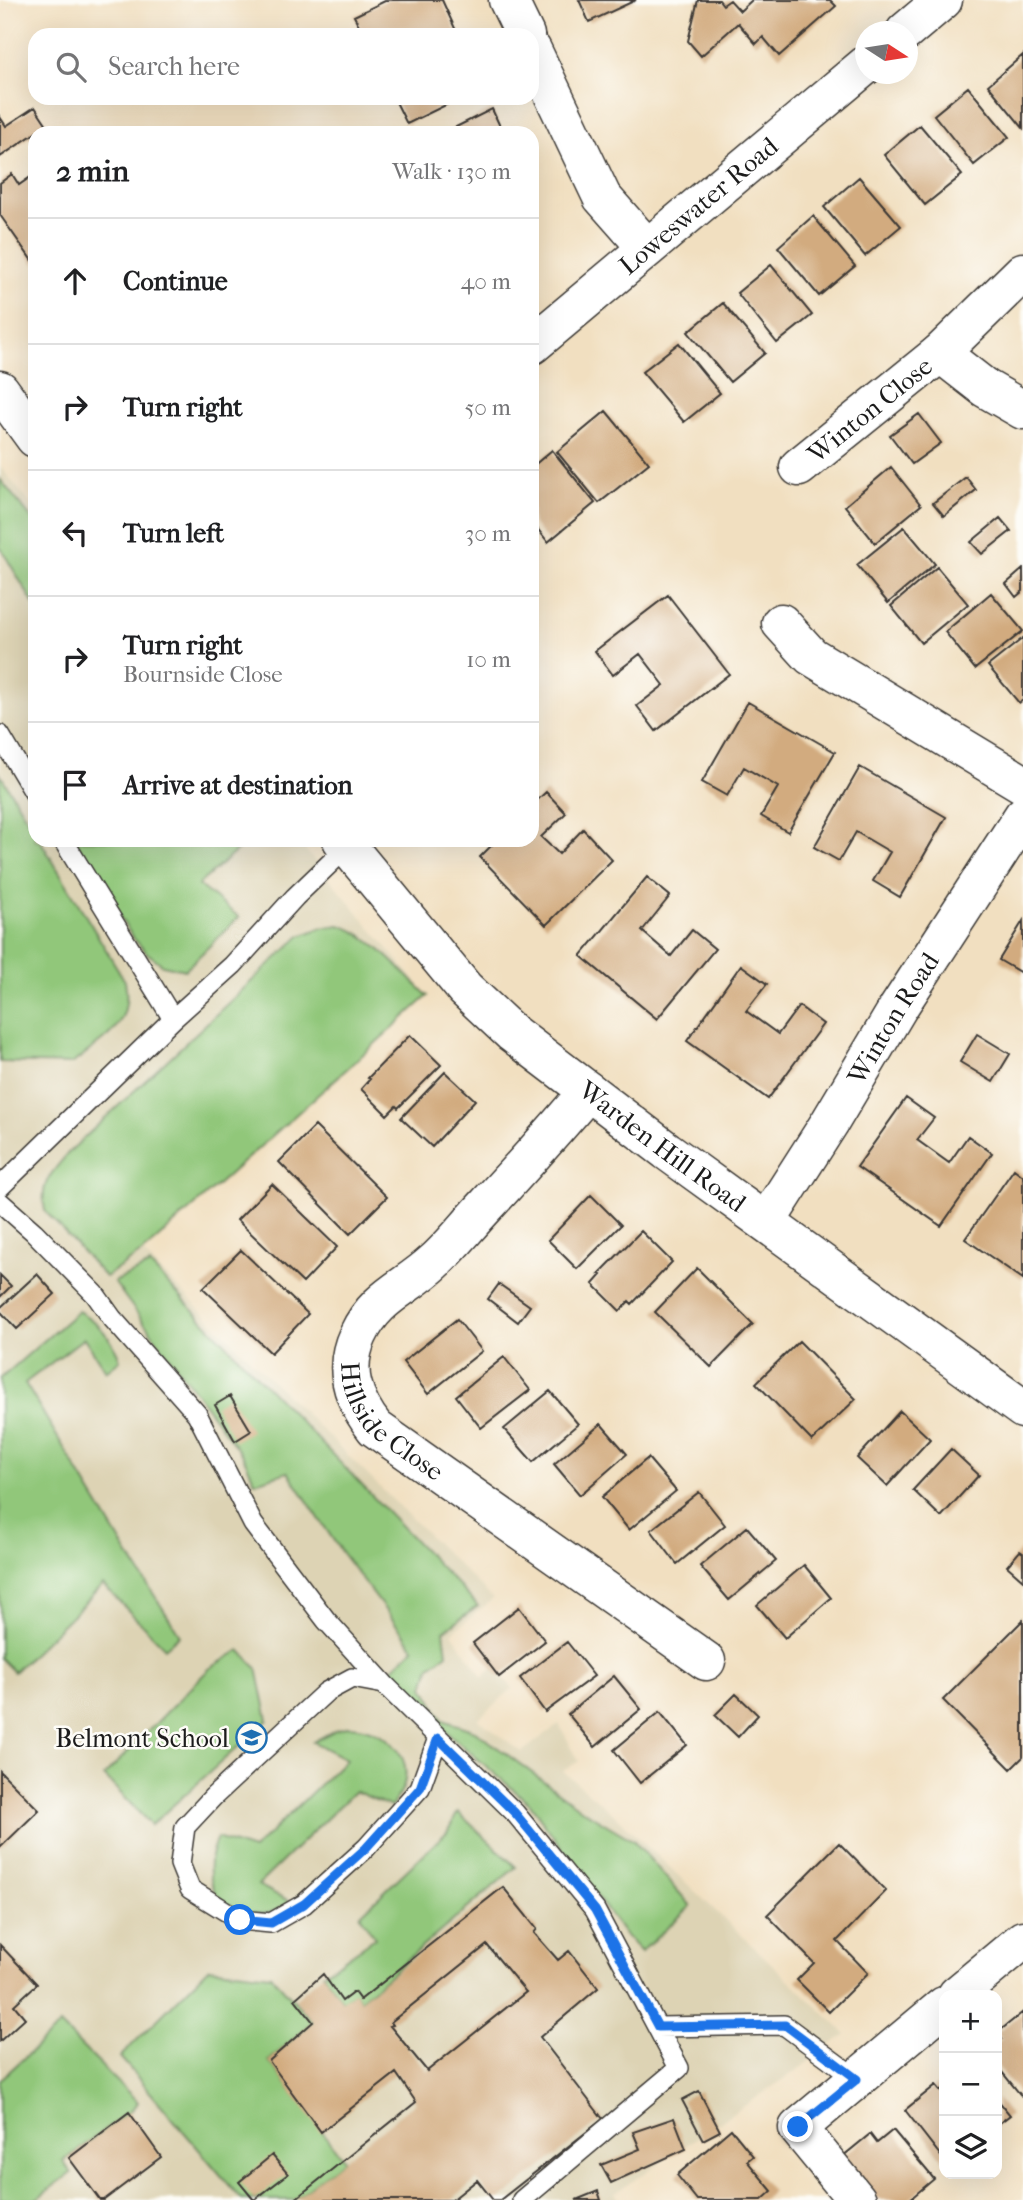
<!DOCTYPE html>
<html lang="en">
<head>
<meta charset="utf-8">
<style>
  body { margin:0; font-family:"IM FELL French Canon",serif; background:#f2f2f2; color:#202124 }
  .controls { position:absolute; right:21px; bottom:21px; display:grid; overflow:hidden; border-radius:14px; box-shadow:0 7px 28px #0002 }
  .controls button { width:63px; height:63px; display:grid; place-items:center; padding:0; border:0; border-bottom:2px solid #e0e0e0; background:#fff; color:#202124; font:35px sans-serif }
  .compass { position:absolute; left:855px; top:21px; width:63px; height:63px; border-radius:50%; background:#fff; box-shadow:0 7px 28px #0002; rotate:102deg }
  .stop { position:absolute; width:21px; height:21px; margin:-16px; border:5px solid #1a73e8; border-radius:50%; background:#fff }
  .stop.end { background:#1a73e8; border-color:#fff; box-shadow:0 2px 7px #0008 }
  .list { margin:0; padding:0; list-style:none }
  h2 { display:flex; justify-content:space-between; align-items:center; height:91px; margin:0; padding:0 28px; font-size:30px }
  h2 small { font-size:23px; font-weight:400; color:#757577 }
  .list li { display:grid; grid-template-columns:46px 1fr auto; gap:21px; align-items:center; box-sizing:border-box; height:126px; padding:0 28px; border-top:2px solid #e0e0e0 }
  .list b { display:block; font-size:26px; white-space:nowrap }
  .list p { margin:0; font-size:23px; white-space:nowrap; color:#757577 }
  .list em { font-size:23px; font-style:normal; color:#757577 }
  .icon { flex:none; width:38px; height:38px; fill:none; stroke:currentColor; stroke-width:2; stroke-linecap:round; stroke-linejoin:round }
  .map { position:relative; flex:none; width:1023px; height:2200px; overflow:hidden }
  .search { position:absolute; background:#fff; box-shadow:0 7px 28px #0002; left:28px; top:28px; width:511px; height:77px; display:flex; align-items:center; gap:18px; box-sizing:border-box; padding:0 24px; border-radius:21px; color:#757577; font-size:26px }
  .panel { position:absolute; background:#fff; box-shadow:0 7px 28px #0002; left:28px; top:126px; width:511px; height:721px; border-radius:21px }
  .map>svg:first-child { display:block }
  .built { fill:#ddd3b4 }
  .green { fill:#91c77a; stroke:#56724b; stroke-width:2 }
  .building { fill:#d2ab7f; fill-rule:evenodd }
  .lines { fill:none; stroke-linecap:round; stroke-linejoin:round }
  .service-casing { stroke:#3c3935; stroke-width:22 }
  .minor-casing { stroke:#3c3935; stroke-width:41 }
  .service { stroke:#fff; stroke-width:19 }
  .minor { stroke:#fff; stroke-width:38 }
  .route { stroke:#1a73e8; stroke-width:9 }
  .labels { text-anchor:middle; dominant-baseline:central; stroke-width:5; stroke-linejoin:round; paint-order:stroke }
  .street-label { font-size:26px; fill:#1c1c1c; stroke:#fdfcf7 }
  .poi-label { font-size:26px; fill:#1c1c1c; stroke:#fdfcf7; text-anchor:end }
</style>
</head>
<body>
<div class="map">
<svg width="1023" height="2200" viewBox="0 0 1023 2200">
  <rect width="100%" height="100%" fill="#fdfcf7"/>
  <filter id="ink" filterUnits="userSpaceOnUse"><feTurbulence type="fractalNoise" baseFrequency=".0143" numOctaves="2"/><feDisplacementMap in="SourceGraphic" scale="14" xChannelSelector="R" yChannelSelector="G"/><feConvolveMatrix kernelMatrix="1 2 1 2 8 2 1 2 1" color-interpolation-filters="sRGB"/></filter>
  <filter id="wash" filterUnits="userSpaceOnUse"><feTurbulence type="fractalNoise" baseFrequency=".00686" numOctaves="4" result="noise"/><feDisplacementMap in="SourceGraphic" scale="28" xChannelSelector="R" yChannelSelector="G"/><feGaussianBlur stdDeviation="1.57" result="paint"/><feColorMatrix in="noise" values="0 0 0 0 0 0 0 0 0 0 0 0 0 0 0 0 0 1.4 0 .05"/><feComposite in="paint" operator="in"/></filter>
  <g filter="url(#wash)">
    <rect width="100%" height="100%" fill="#f1dfc0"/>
    <!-- built -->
    <path class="built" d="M0,466L35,510V840H297L428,996L143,1253L493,1599L452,1633L483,1678L492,1668L513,1688L478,1719L522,1752L559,1724L579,1761L563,1771L611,1812L846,2034L796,2071L615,2193L619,2200H0Z"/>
    <!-- green -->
    <path class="green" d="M0,479L35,523V606L0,547Z
      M0,774L35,832V840H40L125,981C134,1027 103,1038 72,1064L0,1062Z
      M76,840H249L198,885L239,917L185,970L163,965L147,953L134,939L90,871Z
      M339,925C369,932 405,975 428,996L143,1252L105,1277L45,1211C39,1182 52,1173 69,1152L300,936L321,928Z
      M150,1265L478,1606L444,1631L447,1654L430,1666L424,1687L443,1720L475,1731L584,1811L634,1841L691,1906L641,1952L624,1934L530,1804L383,1677L414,1648L342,1553L288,1472L255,1482L244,1458L114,1282Z
      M78,1311C97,1321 114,1340 120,1360L106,1371L84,1338L25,1383L129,1556L180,1635L165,1648L103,1585L14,1672L0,1658V1379Z
      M240,1650L257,1668L268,1720L151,1825L104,1776L209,1669Z
      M349,1726C381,1727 415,1752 403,1788C400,1794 395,1801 391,1807L355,1791L258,1885L291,1902C285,1905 278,1910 271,1912C264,1915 257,1914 250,1913C209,1907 202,1871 217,1838L253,1850L346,1759L313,1742L335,1730Z
      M458,1812L516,1867L360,2000L354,1993L342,2001L323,1974L375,1938L360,1915L447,1832Z
      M209,1968L271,1975L313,2022L269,2061L344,2160L294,2200H242L120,2057Z
      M60,2025L138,2102L129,2112L63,2161L71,2173L35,2200H0V2080Z"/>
    <g id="blocks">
      <!-- building -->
      <path class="building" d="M387,0H442L458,35H364L354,16Z
        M579,0H636L589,22Z
        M698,0H719L723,5L730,0L740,11L752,0H830L836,6L779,56L763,37L756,44L738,23L701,56L688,41Z
        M1023,55V128L988,85Z
        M968,87L1009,137L974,165L934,115Z
        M394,98H460L407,124Z
        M35,107L47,125L0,157V117L6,126Z
        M492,109L503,133H444Z
        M920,125L962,175L925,205L884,155Z
        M12,174L19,185L35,174V265L0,215V183Z
        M859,177L901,226L865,256L824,207Z
        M813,216L855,266L819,296L778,247Z
        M771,265L812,315L777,343L737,293Z
        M723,303L765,353L730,382L688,332Z
        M679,343L720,393L684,422L642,372Z
        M606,411L649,463L599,503L557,452Z
        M919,414L941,443L912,464L890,435Z
        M552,450L595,503L548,542L532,522V467Z
        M891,467L921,505L875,543L845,506Z
        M966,477L976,490L944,516L933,503Z
        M1000,518L1011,531L982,554L971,542Z
        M904,527L935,564L888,603L857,565Z
        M937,567L968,604L921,643L891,606Z
        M1023,569V591L1016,597L1006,584Z
        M991,593L1023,631L975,669L945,632Z
        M668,595L729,674L656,731L637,706L664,685L640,654L613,675L595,651Z
        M1023,638V700L1019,703L988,666Z
        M748,702L835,752L788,832L761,816L778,787L744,767L727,796L702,782Z
        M860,767L946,817L900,897L873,881L890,852L856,832L839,861L814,847Z
        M546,792L566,813L541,837L559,854L583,829L612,860L546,925L480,857L497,840H532V805Z
        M647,877L670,896L642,931L671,956L692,930L715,949L657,1019L581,956Z
        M1023,921V974L999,960Z
        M741,965L767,984L746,1011L778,1034L799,1006L823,1024L768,1099L687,1041Z
        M977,1034L1010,1054L993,1082L960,1062Z
        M410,1035L441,1065L398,1108L396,1106L387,1115L361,1089L370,1079L368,1078Z
        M445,1072L475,1100L432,1147L401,1118Z
        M906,1098L934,1118L917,1140L949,1163L968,1136L992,1153L941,1226L857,1167Z
        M315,1126L387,1197L350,1234L279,1162Z
        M1014,1169L1023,1176V1279L965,1239Z
        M272,1184L337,1247L303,1283L237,1220Z
        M591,1195L621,1225L577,1269L548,1240Z
        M641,1231L672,1262L632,1304L629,1301L620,1311L593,1284L601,1275L599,1274Z
        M241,1250L308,1314L271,1353L203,1288Z
        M697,1268L753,1324L711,1367L655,1312Z
        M37,1274L55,1294L17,1329L0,1311V1308Z
        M0,1275L11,1286L0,1297Z
        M499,1284L530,1306L518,1322L488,1299Z
        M457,1319L482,1351L428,1394L403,1362Z
        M799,1341L856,1399L812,1441L756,1383Z
        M504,1357L530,1390L481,1428L456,1396Z
        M550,1391L578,1424L533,1462L504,1429Z
        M230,1396L251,1431L235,1441L215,1405Z
        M900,1411L930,1439L887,1486L857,1458Z
        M601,1424L627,1454L580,1495L554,1464Z
        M951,1449L979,1475L941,1517L913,1490Z
        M648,1458L676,1491L629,1530L602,1497Z
        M699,1492L725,1525L677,1564L651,1530Z
        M747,1527L776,1561L729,1600L700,1566Z
        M1020,1551L1023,1553V1580L1007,1566Z
        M804,1565L831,1598L785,1638L757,1605Z
        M519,1607L545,1641L499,1677L473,1643Z
        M1023,1620V1757L1011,1769L943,1700Z
        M567,1642L594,1676L545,1712L520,1678Z
        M614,1676L641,1709L595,1747L568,1714Z
        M736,1694L758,1715L738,1737L715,1715Z
        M660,1712L687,1745L640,1783L614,1750Z
        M0,1771L39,1810L0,1848Z
        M839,1843L886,1891L837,1941L868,1973L829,2012L797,1980L814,1963L767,1915Z
        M503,1887L537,1929L534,1933L558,1960L569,1951L598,1988L540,2037L603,2119L500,2200H493L477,2180L452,2200H294L416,2102L396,2073L321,2132L269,2061L313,2022L295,1999L323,1974L342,2001L354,1992L360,2000ZM487,1945L526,1992L427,2071L390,2026L393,2025L391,2022Z
        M0,1945L37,1984L14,2005L25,2018L0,2041Z
        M1023,2012V2098L997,2066V2043L1002,2039L997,2033Z
        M936,2085L941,2091L944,2088V2160L905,2110Z
        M699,2091L720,2131L703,2140L682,2100Z
        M997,2099L1010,2115L997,2125Z
        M129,2112L161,2157L104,2200H100L69,2158Z
        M674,2118L686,2149L611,2183L601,2165L640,2149L633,2132Z
        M731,2129L753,2156L747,2161L772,2191L762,2200H697L677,2175Z
        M893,2130L934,2179L909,2200H878L842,2157L870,2134L877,2143Z
        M272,2155L288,2174L254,2200L239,2182Z
        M598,2191L601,2200H576Z"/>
    </g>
  </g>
  <g filter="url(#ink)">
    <use href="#blocks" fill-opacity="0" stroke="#3c3935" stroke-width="2"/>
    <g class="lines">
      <defs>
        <path id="service" d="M0,735L35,794
          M63,840L173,1019
          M0,1187L173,1019L233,965L295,897L347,847
          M0,1202L34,1232L95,1294L112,1318L197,1414L253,1524L326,1620L384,1684L515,1813L595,1910L679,2068L522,2200
          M384,1684L352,1678L326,1692L213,1797L185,1827L180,1864L190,1889L240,1920L271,1923L304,1904L366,1848L420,1788L438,1738
          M658,2027L784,2025L857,2079"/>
        <g id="minor">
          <path d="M508,0L525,35"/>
          <path d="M905,32L943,0"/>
          <path d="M532,50L602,197L647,248"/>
          <path id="s1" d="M532,345L866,65"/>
          <path d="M940,353L985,388L1023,410"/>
          <path d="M0,390L35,438"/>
          <path id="s2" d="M799,467L940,353L1023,272"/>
          <path d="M781,623L811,656L1023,784"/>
          <path id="s3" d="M342,840L465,989L512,1033L667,1151L1023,1409"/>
          <path id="s4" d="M588,1091C555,1131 520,1169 485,1207C468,1225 452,1246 434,1262C405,1289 376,1296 358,1335C342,1369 353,1400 375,1428L706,1661"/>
          <path id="s5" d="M766,1222L830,1122L898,1008L1023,816"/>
          <path d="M957,1995L1023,1940"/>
          <path d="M857,2200L798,2128L944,2006"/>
        </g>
      </defs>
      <!-- service casing -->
      <use href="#service" class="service-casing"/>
      <!-- minor casing -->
      <use href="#minor" class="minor-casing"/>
      <!-- service -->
      <use href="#service" class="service"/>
      <!-- minor -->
      <use href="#minor" class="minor"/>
    </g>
  </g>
  <g class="lines" filter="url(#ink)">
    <!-- route -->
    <path class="route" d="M240,1920L271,1923L304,1904L366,1848L420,1788L438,1738L515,1813L595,1910L658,2027L785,2025L857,2079L798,2127"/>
  </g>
  <!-- icons -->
  <defs>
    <symbol id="school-ring" viewBox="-11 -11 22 22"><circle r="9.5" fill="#fdfcf7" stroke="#1f6fb2" stroke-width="1.5"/><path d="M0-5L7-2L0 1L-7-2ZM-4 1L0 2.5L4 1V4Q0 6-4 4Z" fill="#1f6fb2"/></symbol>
  </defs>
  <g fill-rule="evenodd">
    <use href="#school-ring" x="234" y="1720" width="35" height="35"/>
  </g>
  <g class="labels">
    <!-- street labels -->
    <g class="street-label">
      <text stroke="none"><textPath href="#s1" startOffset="217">Loweswater Road</textPath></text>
      <text stroke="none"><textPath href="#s2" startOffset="91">Winton Close</textPath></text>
      <text stroke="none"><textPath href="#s5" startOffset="240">Winton Road</textPath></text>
      <text stroke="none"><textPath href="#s3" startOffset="446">Warden Hill Road</textPath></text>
      <text stroke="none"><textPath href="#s4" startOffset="441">Hillside Close</textPath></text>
    </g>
    <!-- poi labels -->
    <g class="poi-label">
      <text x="229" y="1738">Belmont School</text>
    </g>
  </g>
</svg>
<div class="controls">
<button>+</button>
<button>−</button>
<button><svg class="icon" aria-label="layers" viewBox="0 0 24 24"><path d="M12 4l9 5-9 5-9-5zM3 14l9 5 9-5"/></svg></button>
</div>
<svg class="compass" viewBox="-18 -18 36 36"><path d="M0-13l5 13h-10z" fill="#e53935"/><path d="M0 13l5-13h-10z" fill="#757577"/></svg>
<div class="stop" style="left:240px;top:1920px"></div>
<div class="stop end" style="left:798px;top:2127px"></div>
<div class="search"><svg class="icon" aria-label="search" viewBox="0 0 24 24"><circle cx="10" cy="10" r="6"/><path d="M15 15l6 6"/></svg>Search here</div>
<section class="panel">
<h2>2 min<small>Walk · 130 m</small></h2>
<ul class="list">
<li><svg class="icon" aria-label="ahead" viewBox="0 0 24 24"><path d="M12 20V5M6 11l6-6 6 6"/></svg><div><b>Continue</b></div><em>40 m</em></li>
<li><svg class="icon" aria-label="right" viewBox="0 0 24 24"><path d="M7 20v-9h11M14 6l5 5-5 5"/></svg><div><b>Turn right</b></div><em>50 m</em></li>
<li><svg class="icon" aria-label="left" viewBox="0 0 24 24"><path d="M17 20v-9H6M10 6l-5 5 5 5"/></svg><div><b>Turn left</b></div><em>30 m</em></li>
<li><svg class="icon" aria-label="right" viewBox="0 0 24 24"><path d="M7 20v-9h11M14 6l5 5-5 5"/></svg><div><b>Turn right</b><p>Bournside Close</p></div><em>10 m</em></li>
<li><svg class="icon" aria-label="arrive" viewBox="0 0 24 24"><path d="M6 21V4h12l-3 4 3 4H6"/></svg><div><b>Arrive at destination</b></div></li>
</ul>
</section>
</div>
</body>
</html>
